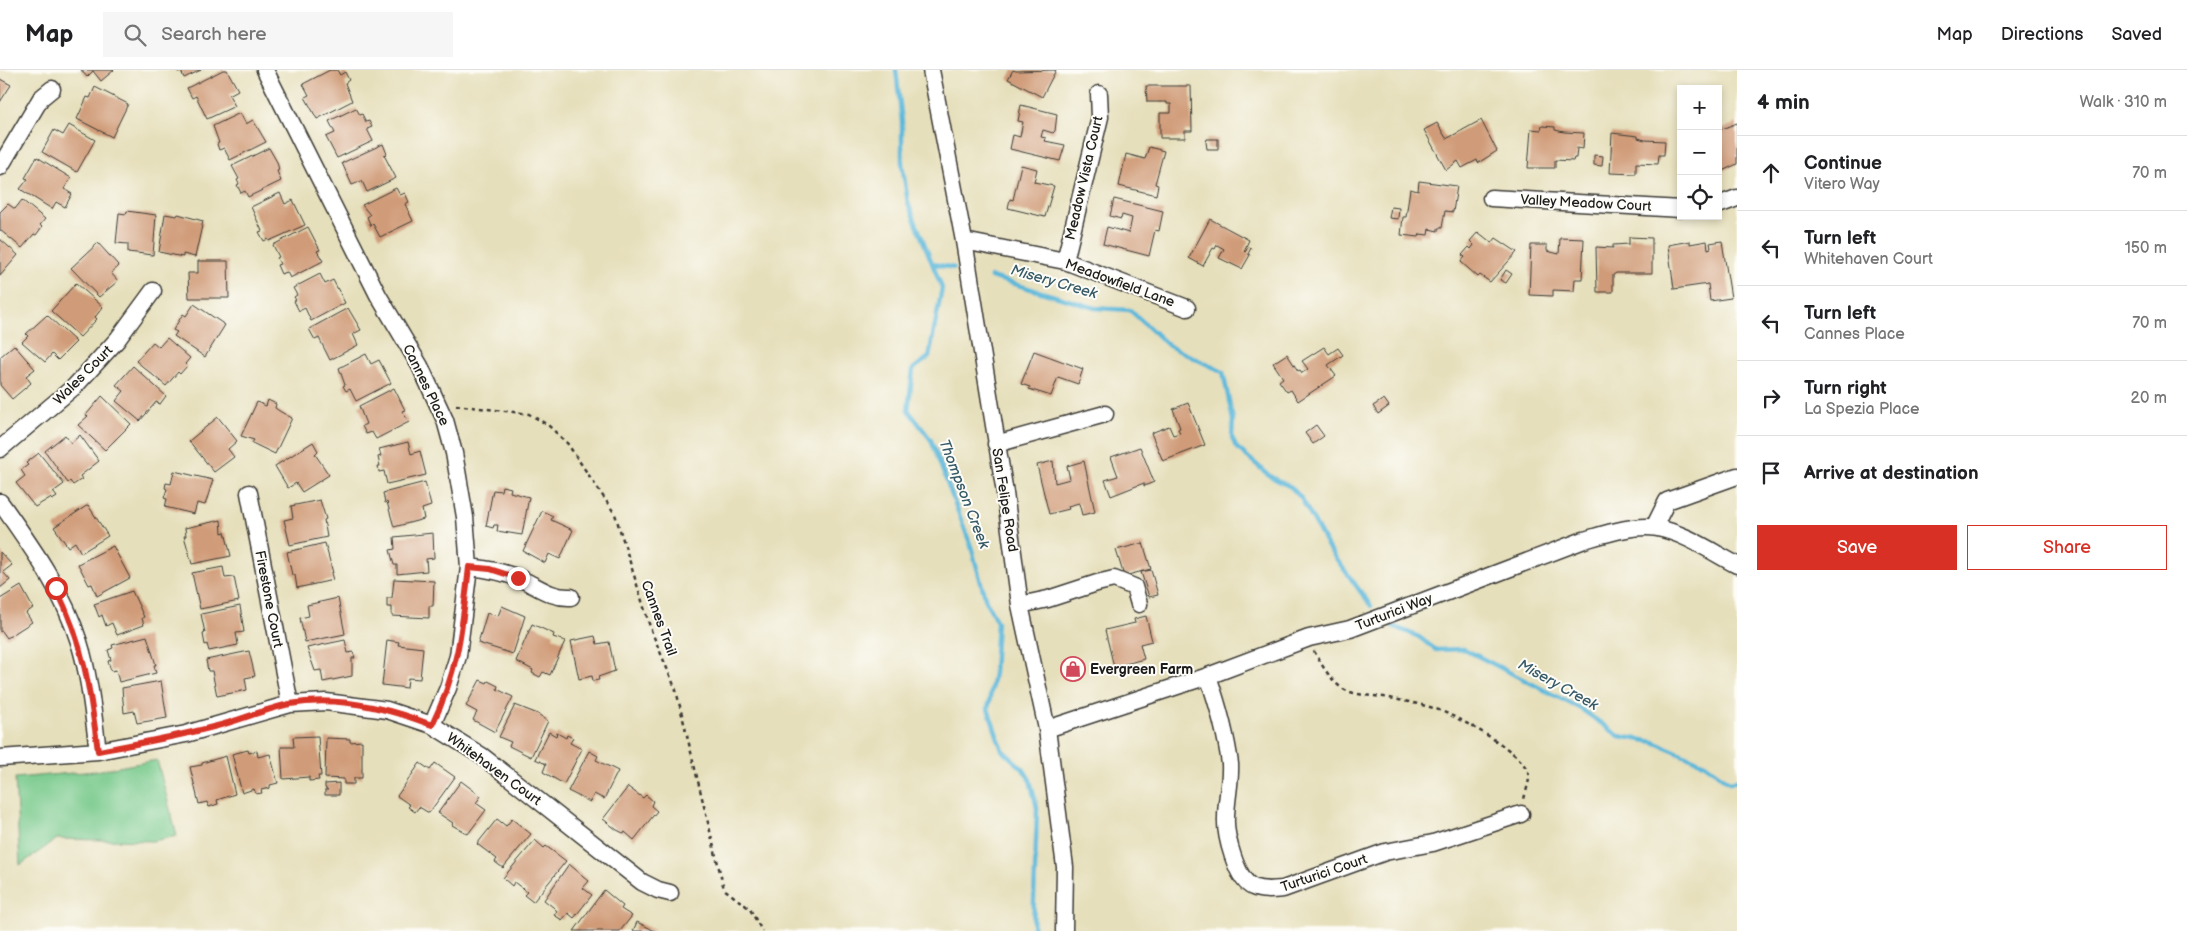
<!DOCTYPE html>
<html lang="en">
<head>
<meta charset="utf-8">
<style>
  body { margin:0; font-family:"Balsamiq Sans",sans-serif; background:#f6f6f6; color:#202124 }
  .controls { position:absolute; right:15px; top:15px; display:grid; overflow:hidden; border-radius:0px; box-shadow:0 2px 8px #0003 }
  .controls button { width:45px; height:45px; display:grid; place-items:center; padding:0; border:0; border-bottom:1px solid #e0e0e0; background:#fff; color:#202124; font:25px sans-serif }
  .stop { position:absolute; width:15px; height:15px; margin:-11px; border:4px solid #d93025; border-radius:50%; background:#fff }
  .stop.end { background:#d93025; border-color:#fff; box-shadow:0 1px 5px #0008 }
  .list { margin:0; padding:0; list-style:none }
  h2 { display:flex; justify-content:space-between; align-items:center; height:65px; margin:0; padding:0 20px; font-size:21px }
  h2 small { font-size:16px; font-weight:400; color:#757577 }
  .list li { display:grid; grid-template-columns:32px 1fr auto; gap:15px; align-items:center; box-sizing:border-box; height:75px; padding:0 20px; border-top:1px solid #e0e0e0 }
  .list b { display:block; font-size:19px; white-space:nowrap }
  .list p { margin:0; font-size:16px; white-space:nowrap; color:#757577 }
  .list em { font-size:16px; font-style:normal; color:#757577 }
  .actions { display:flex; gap:10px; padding:15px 20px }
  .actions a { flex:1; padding:11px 0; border:1px solid #d93025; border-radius:0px; text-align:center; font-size:18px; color:#d93025 }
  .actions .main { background:#d93025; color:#fff }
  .icon { flex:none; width:28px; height:28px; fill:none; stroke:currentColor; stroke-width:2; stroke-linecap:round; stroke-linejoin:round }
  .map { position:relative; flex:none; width:1737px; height:861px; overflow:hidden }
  header { display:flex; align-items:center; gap:30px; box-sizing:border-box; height:70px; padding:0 25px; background:#fff; border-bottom:1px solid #e0e0e0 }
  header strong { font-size:24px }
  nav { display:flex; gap:28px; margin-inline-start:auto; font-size:18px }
  .search { width:350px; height:45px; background:#f6f6f6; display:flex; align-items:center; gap:12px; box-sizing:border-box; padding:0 18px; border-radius:0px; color:#757577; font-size:19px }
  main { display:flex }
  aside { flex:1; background:#fff }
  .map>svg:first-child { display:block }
  .green { fill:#77c98b; stroke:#4a7254 }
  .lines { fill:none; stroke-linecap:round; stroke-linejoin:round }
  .stream { stroke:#5cb8da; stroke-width:4.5 }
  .building { fill:#d09b78 }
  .minor-casing { stroke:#3a3934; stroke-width:19 }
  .path { stroke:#3a3934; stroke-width:2.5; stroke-dasharray:4 4; stroke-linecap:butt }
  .minor { stroke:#fff; stroke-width:16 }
  .route { stroke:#d93025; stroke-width:6 }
  .labels { text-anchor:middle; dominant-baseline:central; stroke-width:4; stroke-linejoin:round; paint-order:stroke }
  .street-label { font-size:14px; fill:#1c1c1c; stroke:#fdfcf7 }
  .poi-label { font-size:14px; font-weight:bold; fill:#1c1c1c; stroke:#fdfcf7; text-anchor:start }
  .water-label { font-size:15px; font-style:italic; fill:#365a68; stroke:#fdfcf7 }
</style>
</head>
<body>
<header>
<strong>Map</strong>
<div class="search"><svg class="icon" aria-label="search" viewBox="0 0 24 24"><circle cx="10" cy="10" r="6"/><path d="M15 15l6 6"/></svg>Search here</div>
<nav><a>Map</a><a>Directions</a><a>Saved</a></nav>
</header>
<main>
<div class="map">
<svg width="1737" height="861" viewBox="0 0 1737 861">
  <rect width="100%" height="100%" fill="#fdfcf7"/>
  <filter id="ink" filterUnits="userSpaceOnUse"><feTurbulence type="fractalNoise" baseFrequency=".02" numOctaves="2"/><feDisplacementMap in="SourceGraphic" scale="10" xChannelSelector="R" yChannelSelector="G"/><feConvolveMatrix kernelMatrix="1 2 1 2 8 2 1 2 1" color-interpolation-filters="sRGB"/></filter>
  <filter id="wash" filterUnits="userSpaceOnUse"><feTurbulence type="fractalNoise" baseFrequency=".0096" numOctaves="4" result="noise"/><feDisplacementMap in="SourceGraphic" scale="20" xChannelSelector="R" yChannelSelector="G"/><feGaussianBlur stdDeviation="1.12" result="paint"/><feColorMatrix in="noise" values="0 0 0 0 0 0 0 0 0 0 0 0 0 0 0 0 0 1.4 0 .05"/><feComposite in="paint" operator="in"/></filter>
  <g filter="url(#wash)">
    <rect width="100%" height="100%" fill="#e6dfbb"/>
    <!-- green -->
    <path class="green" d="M157,690L177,766L153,771L57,769L20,795L15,708L96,701Z"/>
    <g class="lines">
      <!-- stream -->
      <path class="stream" d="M896,0L902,52V93L908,133L942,218L929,287L913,299L908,340L931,370L971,476L986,531L997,552L994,603L988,639L1002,680L1023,699L1030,710L1037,738L1033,861
        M933,194L954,198
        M991,207L1095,238L1130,240L1169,276L1223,302L1233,350L1232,368L1236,377L1271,407L1291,417L1301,428L1329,479L1371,536
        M1393,556L1419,567L1436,580L1464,579L1581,639L1619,666L1654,672L1705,694L1729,712L1737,711"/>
    </g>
    <g id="blocks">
      <!-- building -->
      <path class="building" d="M81,0H114L101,11L93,1L87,7Z
        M177,0H201L184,8L181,1L178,2Z
        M223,0H227L238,20L229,25L235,36L207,49L196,26L192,28L187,18Z
        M330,0H337L340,5L345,2L349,10L345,13L352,31L317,49L305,27L309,25L303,14Z
        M1013,0L1016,1L1056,0L1042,27L1008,9Z
        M0,9L11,15L0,32Z
        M1146,16H1191L1192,61H1185V68H1160V43H1171V34H1167V32H1147Z
        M95,17L128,34L112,67L77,49L87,27L90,28Z
        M1021,35L1057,44L1055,61L1053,63L1043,60L1041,67L1046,68L1045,71L1065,75L1060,91L1010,79L1013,65L1020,67L1023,52L1018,51Z
        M356,38L360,45L362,44L366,52L369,51L372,57L367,59L373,71L337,88L326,67L335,63L329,51Z
        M240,43L246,54L253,50L266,72L230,90L224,78L219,80L217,74L219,73L213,56Z
        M1481,50L1497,81L1478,93L1477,90L1462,98L1458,91L1446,100L1424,60L1437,53L1446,68L1450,67Z
        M1718,50L1722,59L1737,53V94L1718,103Z
        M69,55L95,70L77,102L42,82L54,60L63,65Z
        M1542,56L1555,57V60L1564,62L1584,63L1583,79L1577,78L1576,88H1574L1573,91L1555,90V98H1528L1531,59L1541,60Z
        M1612,63L1638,66V68L1645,70L1665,71L1664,85H1659L1658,94L1636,93V104L1610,103Z
        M1207,69H1218V79H1207L1206,72Z
        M383,74L387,84L384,85L396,108L367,122L362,111L352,115L342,93Z
        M1149,77L1164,81L1155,114L1158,115L1156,125L1119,116L1126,84L1145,89Z
        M269,78L277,92L279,100L277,101L281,111L248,127L245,121L241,123L237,115L239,114L237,110L239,109L232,96Z
        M1594,85L1603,86L1602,96L1594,95Z
        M37,87L71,108L64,119L72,124L65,137L56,132L52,139L20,119L28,109L25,108Z
        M1021,95L1037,99L1034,112L1054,116L1045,147L1008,138L1010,129L1013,130Z
        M1419,111L1457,116L1453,142L1445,141L1442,158H1438V161L1429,159L1428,165L1420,164L1419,167L1401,165L1403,147H1406L1410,119L1418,121Z
        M396,118L400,125L405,123L409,132L405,134L413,151L380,167L373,154L371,156L367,147L370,145L362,135Z
        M280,123L285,134L293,130L305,155L269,171L268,169L264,171L259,162L262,161L251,137Z
        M1114,129L1163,141L1159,161L1155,160L1149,186L1103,174L1107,157L1129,163L1132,148L1122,145L1121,149L1110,146Z
        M22,130L45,149L40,155L42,157L36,165L34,164L22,178L0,160V142L8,134L15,139Z
        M1391,137L1399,138L1398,149L1389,148Z
        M127,141L156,145L153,185L128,182V174L116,173L119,143L126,144Z
        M165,144L177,146L178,144L203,151L195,187L183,184V187L159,182Z
        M1210,149L1249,170L1244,181L1245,182L1248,177L1251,178L1248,184L1250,185L1242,199L1219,188L1224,179L1217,175L1215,179L1213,178L1203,196L1189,188Z
        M308,157L320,180L317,181L323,191L290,208L287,202L281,204L277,195L280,194L277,188L279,187L273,175Z
        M1478,162L1492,173L1496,168L1517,182L1490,212L1480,205L1478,207L1461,192L1465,187L1462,185L1469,177L1471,179L1474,175L1470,171Z
        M1629,167L1652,168V203H1616L1613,205V222H1597L1596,177L1613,178V175L1629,174Z
        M1560,168L1584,169L1582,209H1575L1574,221L1553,220V226L1529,225L1531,175H1547V181L1559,184Z
        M0,169L18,185L0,206Z
        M1690,171V174L1707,171L1708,179L1711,178L1710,173L1722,171L1731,228L1710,231L1708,214L1674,219L1668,175Z
        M98,173L119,196L111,203L118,211L99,227L71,198Z
        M198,191H228L229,228H189L188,203H198Z
        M1506,200L1512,204L1506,213L1500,210Z
        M320,204L325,214L333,210L345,233L311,251L305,238L299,241L294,231L296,230L294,227L297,225L293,218Z
        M76,213L103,237L95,247L97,249L80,267L51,241Z
        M194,234L225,255L205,287L174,266L177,262L173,260L183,244L186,246Z
        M348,238L361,260L353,264L358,275L330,290L319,268L315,270L309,259Z
        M47,245L76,272L58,290L52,284L45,292L22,272L28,266L26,264Z
        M167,268L190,288L185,294L187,296L180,304L178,302L166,316L136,291L153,272L159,277Z
        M14,275L35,299L26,306L31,313L12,329L0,315V287Z
        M1324,277L1329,284L1338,278L1343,285L1328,295L1336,306L1298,331L1291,320L1287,322L1279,311L1283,308L1273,293L1287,284L1298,301L1300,300L1302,303L1308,299L1302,291Z
        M1034,281L1083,299L1078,314L1058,307L1051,326L1029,319L1030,317L1021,314Z
        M366,284L371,294L379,290L391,313L356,331L350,319L346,321L343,316L345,315L339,298Z
        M133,296L166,326L160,334L156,332L140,351L116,331L124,321L116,315Z
        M394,318L405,340L402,341L409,352L376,369L372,362L366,364L362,356L366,354L359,336Z
        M102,326L131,354L105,380L78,355L88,346L86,345Z
        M1384,329L1389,336L1378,344L1373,336Z
        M268,330L276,334L275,338L281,342L292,348L275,384L252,373L254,370L241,366L257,332L266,336Z
        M1188,333L1205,375L1163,391L1151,363L1169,356L1173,365L1180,363L1178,359L1180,358L1173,339Z
        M218,347L237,371L228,379L234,387L214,402L189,371Z
        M1316,355L1324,366L1313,374L1305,363Z
        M65,365L71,373L80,365L99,391L80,406L82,409L73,415L70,411L68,413L45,381Z
        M313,372L318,381L315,384L329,405L302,422L296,413L288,418L275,396Z
        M408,372L411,384L420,381L426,405L387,414L384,401L379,402L378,396H380L378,387L381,386L379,379Z
        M1140,377L1154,412L1144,416V413L1111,426L1105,410L1118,406L1111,387Z
        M39,383L64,414L53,422L57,427L52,430L50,428L35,437L16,413L25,406L21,400L28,395L26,393Z
        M1053,391L1055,413L1070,409L1067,396L1084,391L1095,442L1082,445L1079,433L1068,436L1069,439L1049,444L1037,395Z
        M174,401L213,410L205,435L197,433L194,444L165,437L167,429L164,428L167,419L165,418L166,413L171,414Z
        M425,412L431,436L422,439L424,449L394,457L387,432L385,433L383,423Z
        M502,416L511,418L510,422L517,424L529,427L522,465L497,461L498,455H494L493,458L486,456L493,420L501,421Z
        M320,430L326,449L324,450L327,467L290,475L284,450L293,448L291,436Z
        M88,435L108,466L81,483L75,472L68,477L54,457Z
        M542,441L553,446L551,450L573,460L560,489L549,484L545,493L523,481Z
        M221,450L222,463L225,462L231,486L192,494L184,466H186L185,458Z
        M433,463L434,488L426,489L427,501L397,504V495H394L390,480L395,479L394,467Z
        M325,473L333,503H331L333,510L297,518L295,505H292L287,482Z
        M1143,473L1151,499L1124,506L1116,480Z
        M113,476L130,508L97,526L92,514L89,515L78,494Z
        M0,482L12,495L3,502L10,510L0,518Z
        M223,497L225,508L234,507L239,531L200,539L192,503Z
        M1151,500L1158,525L1149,527L1141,502Z
        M394,509L434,511L433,536H429V548L392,546V537H387V528H392Z
        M21,516L33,538L26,543L32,552L7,568L2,561L0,562V529Z
        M132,521L144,547L142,548L144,555L117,565L112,553L106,556L102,545L99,547L94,534Z
        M338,528L345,564L305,572L300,548L309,546L307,535Z
        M240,536L244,562L236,563L238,575L209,581L207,574L205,575L203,564L205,563L201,544Z
        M502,536L525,546L513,584L478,573L487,543L498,546Z
        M1146,546L1152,571L1140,574L1144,589L1114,597L1105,560L1135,553L1134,549Z
        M532,554L554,564L553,567L565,571L550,605L543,602L540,607L532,603L533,600L516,591Z
        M147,566L156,595H154L156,603L119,612L116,600L111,601L108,591L111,590L108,580L113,578L112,575Z
        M595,566L597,574L609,572L615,601L598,607L599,610L593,611L592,606L579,609L571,571Z
        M345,570L348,583L353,582L355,588H352V606L323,612L321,600L315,601L307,578Z
        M387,570L399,572L398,575L423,578L420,609L408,608L407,618L382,615Z
        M249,581L255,606L245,608L247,620L217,626L212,601H208L206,590Z
        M480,610L487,613L488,611L498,616L497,619L513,627L495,662L473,650L477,642L466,636Z
        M161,611L167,648L137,653L134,641L124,643L122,618Z
        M515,635L538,644L548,651L531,687L509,676L511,672L499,667Z
        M549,662L556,666L557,663L566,668L567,665L573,668L570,673L582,679L564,714L543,702L546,694L535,689Z
        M318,666L321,706H318L319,710L309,711V707L283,709L281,677H294L293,667Z
        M326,668L350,669V672L362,671V708H354V714H344V709L325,708Z
        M248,680L249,683L257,681L258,687L270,684L278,713L270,715V718L261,720L262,723L256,724L254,719L242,723L232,684Z
        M589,681L598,686L596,690L618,701L604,729L594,724L590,732L568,721Z
        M226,686L235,724L217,730L218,734L209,737L207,732L199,734L190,697L202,695V693Z
        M420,693L430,700L435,693L455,707L429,743L419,737L415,742L408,737L410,735L397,726Z
        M461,711L481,726L476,733L486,740L468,764L452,755L453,753L438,743Z
        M339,713V725H325V720H328L325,718V714Z
        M628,717L643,728L646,725L653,731L651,736L657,741L634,770L625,762L623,763L617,760L603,749Z
        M497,749L506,756L512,749L531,764L503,798L495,792L497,789L477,774Z
        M535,770L544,778L546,776L566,791L533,832L524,825L527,822L514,812L512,816L503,808Z
        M569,794L589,811L583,818L592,825L574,848L568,843L562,850L554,845L557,841L553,837L544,830Z
        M604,820L623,836L621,839L632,846L620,861H574Z
        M637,852L655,861H633Z"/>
    </g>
  </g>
  <g filter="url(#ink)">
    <use href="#blocks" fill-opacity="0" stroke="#3a3934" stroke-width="1"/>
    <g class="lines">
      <defs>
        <path id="minor" d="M265,0L378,225L420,296L445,350L454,383L465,447L469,497L458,586L448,618L432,655
          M931,0L964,171L1005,423L1020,535L1047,659L1065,797L1064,861
          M0,97L41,28L52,19
          M1491,128L1681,139
          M1718,135L1737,128
          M964,171L1065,191L1187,238
          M1065,191L1100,47L1099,24
          M996,374L1105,344
          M0,379L75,316L117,270L153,221
          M249,423L290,634
          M0,432C31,476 63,520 79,572C90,607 93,644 98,681
          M1654,457L1667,431L1737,406
          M469,497C488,499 506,502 523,510C540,518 552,528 571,527
          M1020,535L1048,529L1097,513L1114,509L1134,517L1139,534
          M1208,606C1218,635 1226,663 1230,694C1231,712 1226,730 1226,748C1225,764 1236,810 1253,817C1262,821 1272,820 1283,819L1385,782L1433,773L1521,744
          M1047,659L1208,606L1309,568L1350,559L1584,470C1605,464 1635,454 1657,458C1685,463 1712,482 1737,495
          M0,688L98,681L186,664L290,634L326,632L387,640L432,655L482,686L642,812L658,820L670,823"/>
      </defs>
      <!-- minor casing -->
      <use href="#minor" class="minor-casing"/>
      <!-- path -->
      <path class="path" d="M456,335L529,344L548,355L567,373L615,444L651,560L676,620L724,819L750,839L762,861
        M1314,581C1321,594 1332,613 1345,620C1360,627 1379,625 1394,629C1409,632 1425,635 1439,640C1459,648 1529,684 1529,707C1529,714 1525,723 1524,730"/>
      <!-- minor -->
      <use href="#minor" class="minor"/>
    </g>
  </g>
  <g class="lines" filter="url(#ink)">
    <!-- route -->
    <path class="route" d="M56,518C84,575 90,619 98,681C136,674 175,667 213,657C239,651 264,639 290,634C338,625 388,638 432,655C459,599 462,558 469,497L490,499L518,508"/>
  </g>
  <!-- icons -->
  <defs>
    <symbol id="shop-ring" viewBox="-11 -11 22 22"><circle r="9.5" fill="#fdfcf7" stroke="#d1495b" stroke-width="1.5"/><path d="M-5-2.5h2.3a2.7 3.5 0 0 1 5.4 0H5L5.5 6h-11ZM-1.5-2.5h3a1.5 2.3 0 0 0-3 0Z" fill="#d1495b"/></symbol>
  </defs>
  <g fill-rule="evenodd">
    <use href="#shop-ring" x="1059" y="585" width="28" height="28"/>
  </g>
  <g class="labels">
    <!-- street labels -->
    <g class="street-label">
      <text transform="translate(1084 108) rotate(-77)">Meadow Vista Court</text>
      <text transform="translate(1586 133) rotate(3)">Valley Meadow Court</text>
      <text transform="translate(1120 213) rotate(20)">Meadowfield Lane</text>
      <text transform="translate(83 305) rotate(-45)">Wales Court</text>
      <text transform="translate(426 315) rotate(64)">Cannes Place</text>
      <text transform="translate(1005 430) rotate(81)">San Felipe Road</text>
      <text transform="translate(269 529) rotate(79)">Firestone Court</text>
      <text transform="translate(1394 542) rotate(-21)">Turturici Way</text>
      <text transform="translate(659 548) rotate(70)">Cannes Trail</text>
      <text transform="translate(494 699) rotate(36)">Whitehaven Court</text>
      <text transform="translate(1324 803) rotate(-19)">Turturici Court</text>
    </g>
    <!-- poi labels -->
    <g class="poi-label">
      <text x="1090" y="599">Evergreen Farm</text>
    </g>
    <!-- water labels -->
    <g class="water-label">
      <text transform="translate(1054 212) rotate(16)">Misery Creek</text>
      <text transform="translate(964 424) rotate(69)">Thompson Creek</text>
      <text transform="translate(1558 615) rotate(29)">Misery Creek</text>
    </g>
  </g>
</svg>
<div class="controls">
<button>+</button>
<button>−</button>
<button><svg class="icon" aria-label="locate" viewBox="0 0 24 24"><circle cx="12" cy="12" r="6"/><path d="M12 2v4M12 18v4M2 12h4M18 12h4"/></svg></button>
</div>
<div class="stop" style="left:56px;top:518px"></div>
<div class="stop end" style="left:518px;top:508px"></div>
</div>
<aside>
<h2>4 min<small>Walk · 310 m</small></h2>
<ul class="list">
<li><svg class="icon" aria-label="ahead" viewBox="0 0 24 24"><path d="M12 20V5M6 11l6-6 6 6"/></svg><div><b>Continue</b><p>Vitero Way</p></div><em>70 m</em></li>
<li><svg class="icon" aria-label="left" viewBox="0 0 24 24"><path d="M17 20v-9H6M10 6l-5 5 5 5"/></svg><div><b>Turn left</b><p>Whitehaven Court</p></div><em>150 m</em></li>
<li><svg class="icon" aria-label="left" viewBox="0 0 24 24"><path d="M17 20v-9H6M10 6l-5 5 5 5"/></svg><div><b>Turn left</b><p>Cannes Place</p></div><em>70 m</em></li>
<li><svg class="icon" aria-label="right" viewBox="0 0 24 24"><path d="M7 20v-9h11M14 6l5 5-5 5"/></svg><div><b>Turn right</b><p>La Spezia Place</p></div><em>20 m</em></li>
<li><svg class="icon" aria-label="arrive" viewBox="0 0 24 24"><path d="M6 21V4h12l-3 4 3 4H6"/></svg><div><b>Arrive at destination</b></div></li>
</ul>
<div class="actions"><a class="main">Save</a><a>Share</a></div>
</aside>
</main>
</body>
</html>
